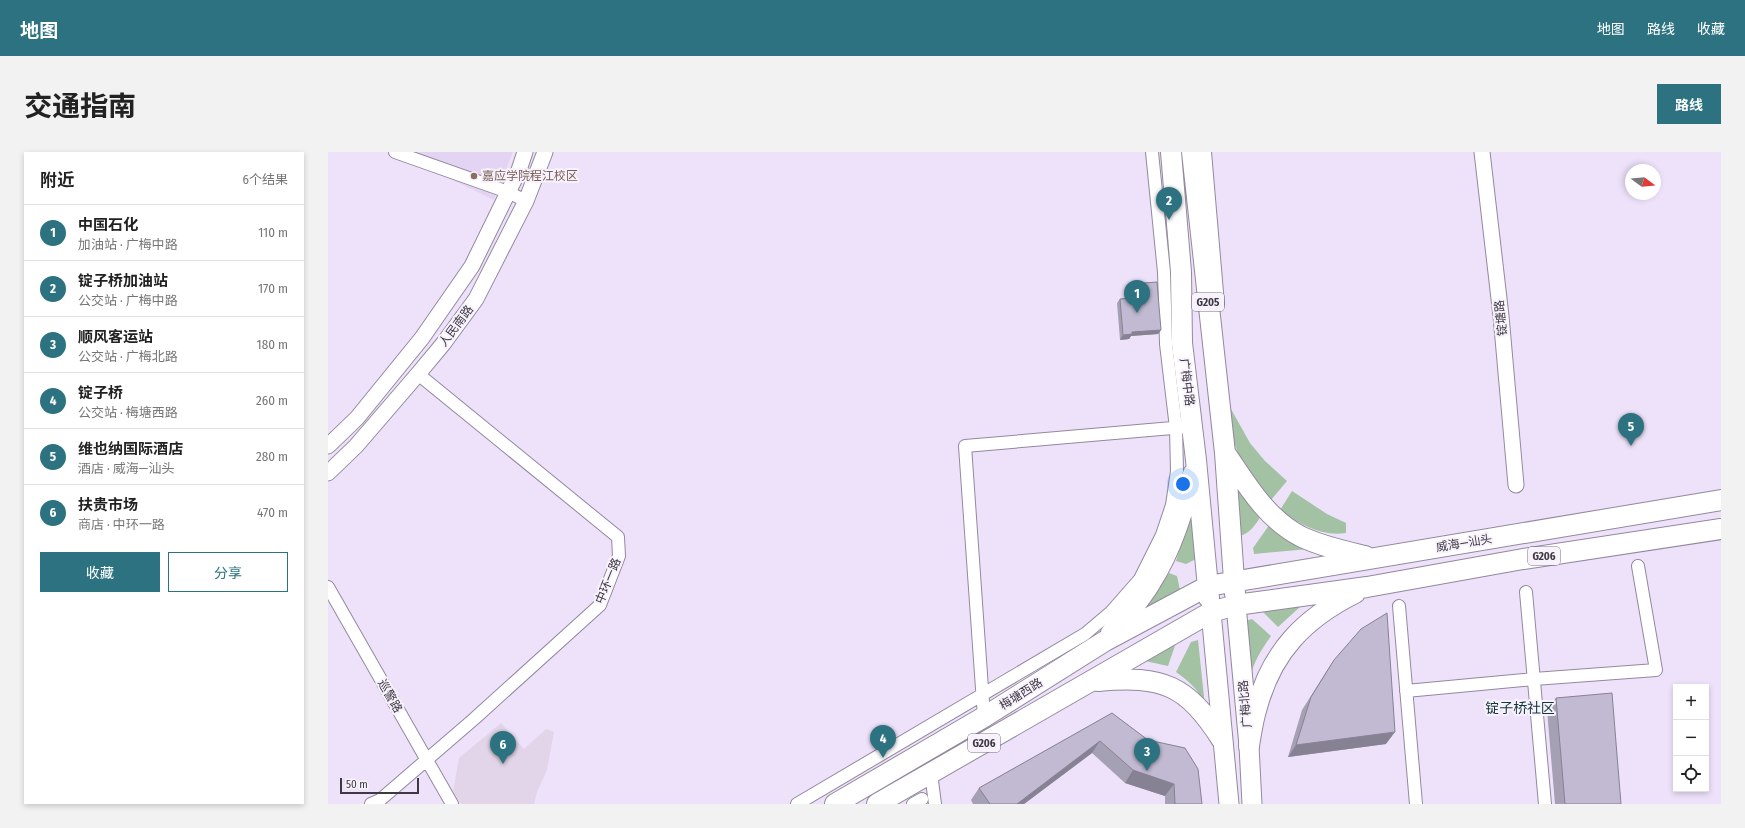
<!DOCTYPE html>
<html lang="zh">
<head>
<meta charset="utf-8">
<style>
  body { margin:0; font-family:"Fira Sans Condensed","Noto Sans SC",sans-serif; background:#f2f2f2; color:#222 }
  .controls { position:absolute; right:12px; bottom:12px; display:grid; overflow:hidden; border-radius:0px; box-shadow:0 2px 6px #0003 }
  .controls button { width:36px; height:36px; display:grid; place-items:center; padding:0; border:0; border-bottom:1px solid #e0e0e0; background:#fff; color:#222; font:20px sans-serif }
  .compass { position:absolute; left:1297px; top:12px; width:36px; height:36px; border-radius:50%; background:#fff; box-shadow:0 2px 6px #0003; rotate:106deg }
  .scale { position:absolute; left:12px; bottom:10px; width:79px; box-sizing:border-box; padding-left:4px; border:2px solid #3d3841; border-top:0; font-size:11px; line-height:14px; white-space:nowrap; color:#3d3841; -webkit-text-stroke:3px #f7f2fc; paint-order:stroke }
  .you { position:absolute; left:855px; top:332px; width:14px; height:14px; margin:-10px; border:3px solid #fff; border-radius:50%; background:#1a73e8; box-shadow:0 0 0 6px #1a73e833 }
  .badge { display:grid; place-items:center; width:26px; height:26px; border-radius:50%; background:#2c7280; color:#fff; font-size:13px; font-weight:700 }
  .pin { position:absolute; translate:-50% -33px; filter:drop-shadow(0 1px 2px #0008) }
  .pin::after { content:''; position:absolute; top:21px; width:14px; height:12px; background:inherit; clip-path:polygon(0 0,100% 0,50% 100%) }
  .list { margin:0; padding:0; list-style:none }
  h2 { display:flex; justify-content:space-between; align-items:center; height:52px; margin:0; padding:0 16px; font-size:17px }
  h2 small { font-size:13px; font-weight:400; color:#767676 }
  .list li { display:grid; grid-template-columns:26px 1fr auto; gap:12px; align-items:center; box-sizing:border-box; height:56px; padding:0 16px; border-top:1px solid #e0e0e0 }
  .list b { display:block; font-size:15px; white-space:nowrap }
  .list p { margin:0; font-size:13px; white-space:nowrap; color:#767676 }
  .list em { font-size:13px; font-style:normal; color:#767676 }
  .actions { display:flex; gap:8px; padding:12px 16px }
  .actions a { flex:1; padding:9px 0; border:1px solid #2c7280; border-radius:0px; text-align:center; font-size:14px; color:#2c7280 }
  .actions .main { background:#2c7280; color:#fff }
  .icon { flex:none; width:22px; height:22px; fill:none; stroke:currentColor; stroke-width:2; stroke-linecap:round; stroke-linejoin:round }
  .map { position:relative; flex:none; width:1393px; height:652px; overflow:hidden; border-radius:0px }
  header { display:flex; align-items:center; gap:24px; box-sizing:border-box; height:56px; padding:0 20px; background:#2c7280; color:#fff }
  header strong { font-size:19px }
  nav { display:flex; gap:22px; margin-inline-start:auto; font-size:14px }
  .intro { display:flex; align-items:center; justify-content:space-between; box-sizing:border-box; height:96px; padding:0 24px }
  h1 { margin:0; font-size:28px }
  .button { padding:10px 18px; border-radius:0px; background:#2c7280; color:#fff; font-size:14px; font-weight:700 }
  main { display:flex; gap:24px; padding:0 24px }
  aside { flex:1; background:#fff; border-radius:0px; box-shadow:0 2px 6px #0003 }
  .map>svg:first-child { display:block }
  .commercial { fill:#e2d5e9 }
  .built { fill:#e4d4f3 }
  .green { fill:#a3c2a3 }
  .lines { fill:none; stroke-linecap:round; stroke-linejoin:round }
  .minor-casing { stroke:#93889e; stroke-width:14 }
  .tertiary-casing { stroke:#93889e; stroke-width:17 }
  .primary-casing { stroke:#93889e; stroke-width:21 }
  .trunk-casing { stroke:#93889e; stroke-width:22 }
  .minor { stroke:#fff; stroke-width:12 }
  .tertiary { stroke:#fff; stroke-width:15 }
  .primary { stroke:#fff; stroke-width:19 }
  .trunk { stroke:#fff; stroke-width:20 }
  .wall { fill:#a6a0b5 }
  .shaded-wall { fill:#878293 }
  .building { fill:#c1bad2; stroke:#878293 }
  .education-dot { fill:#8d6e63; stroke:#f7f2fc; stroke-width:1.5 }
  .labels { text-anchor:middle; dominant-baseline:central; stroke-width:4; stroke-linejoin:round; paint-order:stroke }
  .shield { fill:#f7f2fc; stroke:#757079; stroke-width:1 }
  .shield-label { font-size:11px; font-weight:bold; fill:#3d3841 }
  .education-label { font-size:12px; fill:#785e54; stroke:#f7f2fc; text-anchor:start }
  .street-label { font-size:12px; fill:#3d3841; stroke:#f7f2fc }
  .quarter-label { font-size:14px; fill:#14353c; stroke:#f7f2fc }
</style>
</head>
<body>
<header>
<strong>地图</strong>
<nav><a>地图</a><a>路线</a><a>收藏</a></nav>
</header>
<div class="intro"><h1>交通指南</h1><a class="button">路线</a></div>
<main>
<aside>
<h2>附近<small>6个结果</small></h2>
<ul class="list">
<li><span class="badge">1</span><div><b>中国石化</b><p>加油站 · 广梅中路</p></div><em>110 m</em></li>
<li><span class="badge">2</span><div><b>锭子桥加油站</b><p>公交站 · 广梅中路</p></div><em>170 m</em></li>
<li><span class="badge">3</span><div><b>顺风客运站</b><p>公交站 · 广梅北路</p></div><em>180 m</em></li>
<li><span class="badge">4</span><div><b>锭子桥</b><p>公交站 · 梅塘西路</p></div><em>260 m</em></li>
<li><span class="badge">5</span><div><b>维也纳国际酒店</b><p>酒店 · 威海—汕头</p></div><em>280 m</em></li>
<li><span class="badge">6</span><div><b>扶贵市场</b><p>商店 · 中环一路</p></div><em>470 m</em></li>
</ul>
<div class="actions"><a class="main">收藏</a><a>分享</a></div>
</aside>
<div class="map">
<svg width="1393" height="652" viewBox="0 0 1393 652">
  <rect width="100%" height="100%" fill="#eee2fa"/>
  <!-- commercial -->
  <path class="commercial" d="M173,571L196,597L218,577L226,580L219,618L209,640L206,652H133L125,640L131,606Z"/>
  <!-- built -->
  <path class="built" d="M67,0H185L166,48Z"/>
  <!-- green -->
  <path class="green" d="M903,257L922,291L937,309L959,329L943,348C938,342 932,337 928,332C915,314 896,278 903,257Z
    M901,317L935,361C927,373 923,382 908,385Z
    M964,339L999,362L1018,371V381C994,385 971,372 952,358Z
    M865,353L870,406L858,412L848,409Z
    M944,369L992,396L926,402L925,396Z
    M841,421L849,424L852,438L812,463Z
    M973,454L950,475L931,456Z
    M924,467L943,484C930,502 924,514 919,536L914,470Z
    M849,488L840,514L817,509Z
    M870,488L877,554C872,539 861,529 848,520L863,490Z"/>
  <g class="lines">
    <defs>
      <path id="minor" d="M67,0L180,40L198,49
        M877,0L890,152
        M0,435L124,652
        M1198,440L1217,652
        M1071,454L1088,652
        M1078,539L1206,527L1328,518L1310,414
        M656,565L637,294L856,275
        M603,621L607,652
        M43,652L52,648L146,567L272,453L291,404L290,385L90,222
        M469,652L757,482L783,460L812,427L834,383L844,353L849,319L848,276L838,192L836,120L824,0
        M585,652L594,647"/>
      <path id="tertiary" d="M1154,0L1173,164L1188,333
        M0,294L29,266L94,186L144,114L191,18L197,0
        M0,321L28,294L90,222L115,192L148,147L198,49L217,0"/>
      <path id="primary" d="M908,453L921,594L924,652
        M883,460L901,652"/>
      <path id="trunk" d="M843,0L853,120L854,191L868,308L881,446
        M864,0L897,301L907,442
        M898,302C919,333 938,366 972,384C992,394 1016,399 1037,404
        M783,481C797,465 812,449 823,430C844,397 855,359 865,322
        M770,529C835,523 859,533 894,588
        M921,594C923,581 925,567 929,555C944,499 977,466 1027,441
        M507,652L656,565L777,489L880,434L1393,348
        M549,652L883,460L908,453L1039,435L1195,407L1393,377"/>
    </defs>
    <!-- minor casing -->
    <use href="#minor" class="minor-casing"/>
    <!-- tertiary casing -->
    <use href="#tertiary" class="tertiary-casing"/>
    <!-- primary casing -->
    <use href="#primary" class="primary-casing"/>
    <!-- trunk casing -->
    <use href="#trunk" class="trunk-casing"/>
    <!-- minor -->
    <use href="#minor" class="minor"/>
    <!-- tertiary -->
    <use href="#tertiary" class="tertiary"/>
    <!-- primary -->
    <use href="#primary" class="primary"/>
    <!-- trunk -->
    <use href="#trunk" class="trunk"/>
  </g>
  <!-- wall -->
  <path class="wall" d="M803,132L833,178L830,182L803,184L801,187L792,188L789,151L792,147L800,146V137Z
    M1006,508L1058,592L960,605L974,558L998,520Z
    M1228,546L1293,652H1227L1219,558Z
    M784,561L874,652H837V644L797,631L764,601L696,652H645L643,648L651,636Z"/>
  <!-- shaded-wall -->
  <path class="shaded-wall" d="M833,178L830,182L803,184L801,187L792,188L795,183L804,180Z
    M1067,580L1058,592L960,605L968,593Z
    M772,589L764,601L696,652H689Z
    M805,618L846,632L837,644L797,631Z"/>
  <!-- building -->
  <path class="building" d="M829,130L833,178L804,180V182L795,183L792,147L804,146L803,132Z
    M1059,461L1067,580L968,593L983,545L1006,508L1033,477Z
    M1284,541L1293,652H1237L1228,546Z
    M784,561L820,588L857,596L870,617L874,652H847L846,632L805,618L772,589L689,652H662L651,636Z"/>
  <!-- markers -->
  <circle class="education-dot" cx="146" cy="24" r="4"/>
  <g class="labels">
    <!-- shield labels -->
    <g class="shield">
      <rect x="864" y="141" width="32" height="18" rx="3"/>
      <rect x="1200" y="395" width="32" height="18" rx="3"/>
      <rect x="640" y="582" width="32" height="18" rx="3"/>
    </g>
    <g class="shield-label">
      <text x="880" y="150">G205</text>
      <text x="1216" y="404">G206</text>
      <text x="656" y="591">G206</text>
    </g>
    <!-- education labels -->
    <g class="education-label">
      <text x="154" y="24">嘉应学院程江校区</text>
    </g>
    <!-- street labels -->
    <g class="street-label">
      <text transform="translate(1173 166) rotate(-96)">锭塘路</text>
      <text transform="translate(128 174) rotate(-53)">人民南路</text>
      <text transform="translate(859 230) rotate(83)">广梅中路</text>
      <text transform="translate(1136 391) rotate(-9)">威海—汕头</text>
      <text transform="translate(280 429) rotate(-68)">中环一路</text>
      <text transform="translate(693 542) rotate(-32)">梅塘西路</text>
      <text transform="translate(62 544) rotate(60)">巡警路</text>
      <text transform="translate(917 552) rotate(-95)">广梅北路</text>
    </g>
    <!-- quarter labels -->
    <g class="quarter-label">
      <text x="1192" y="556">锭子桥社区</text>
    </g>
  </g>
</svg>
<div class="controls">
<button>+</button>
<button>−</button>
<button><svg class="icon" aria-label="locate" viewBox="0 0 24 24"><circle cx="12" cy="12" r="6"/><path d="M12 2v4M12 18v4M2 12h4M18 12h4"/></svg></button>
</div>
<svg class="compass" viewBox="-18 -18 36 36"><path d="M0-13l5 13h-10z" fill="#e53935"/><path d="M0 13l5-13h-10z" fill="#767676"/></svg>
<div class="scale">50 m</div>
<div class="you"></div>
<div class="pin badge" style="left:809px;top:161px">1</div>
<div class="pin badge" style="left:841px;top:68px">2</div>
<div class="pin badge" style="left:819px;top:619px">3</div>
<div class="pin badge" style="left:555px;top:606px">4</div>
<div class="pin badge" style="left:1303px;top:294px">5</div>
<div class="pin badge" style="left:175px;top:612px">6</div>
</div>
</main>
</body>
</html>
